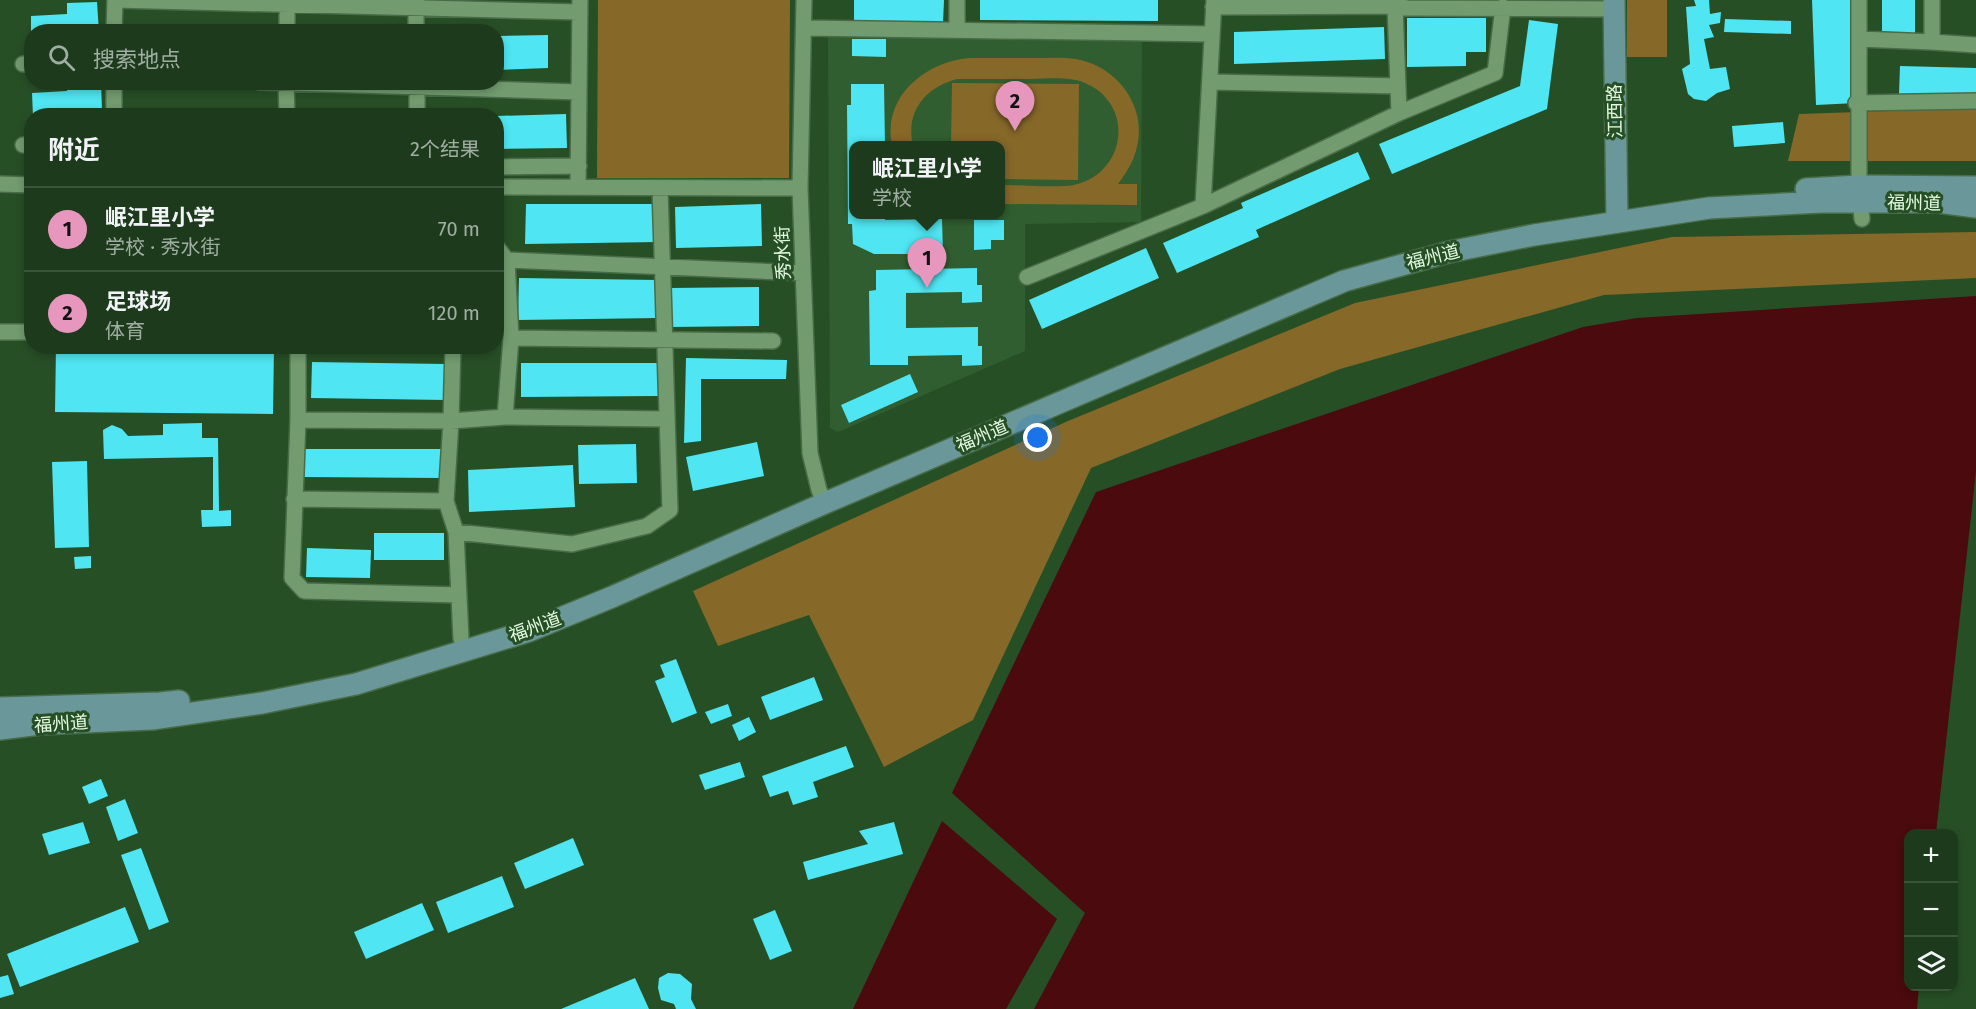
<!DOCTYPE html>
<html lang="zh">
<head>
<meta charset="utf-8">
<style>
  body { margin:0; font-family:"Fira Sans","Noto Sans SC",sans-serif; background:#2a4629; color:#f1f3f6 }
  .controls { position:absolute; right:18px; bottom:18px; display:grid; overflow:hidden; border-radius:12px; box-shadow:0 3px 9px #0003 }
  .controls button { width:54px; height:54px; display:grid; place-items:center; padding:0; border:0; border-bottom:2px solid #3b553b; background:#1d3b1c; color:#f1f3f6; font:30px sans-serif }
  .you { position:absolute; left:1038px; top:438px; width:21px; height:21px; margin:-15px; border:4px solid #fff; border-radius:50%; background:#1a73e8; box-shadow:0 0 0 9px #1a73e833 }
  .badge { display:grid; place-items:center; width:39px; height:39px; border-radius:50%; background:#e797bd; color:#111; font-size:20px; font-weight:700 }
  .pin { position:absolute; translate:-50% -50px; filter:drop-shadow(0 2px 3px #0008) }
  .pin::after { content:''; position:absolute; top:32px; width:21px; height:18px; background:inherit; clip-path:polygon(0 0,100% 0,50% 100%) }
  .popup { position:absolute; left:849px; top:141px; width:156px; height:78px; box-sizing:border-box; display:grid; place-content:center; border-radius:12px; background:#1d3b1c; filter:drop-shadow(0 2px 4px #0005); font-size:20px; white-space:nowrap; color:#a0ada3 }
  .popup b { font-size:22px; color:#f1f3f6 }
  .popup::after { content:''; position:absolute; left:50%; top:100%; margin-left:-12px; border:12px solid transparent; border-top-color:#1d3b1c }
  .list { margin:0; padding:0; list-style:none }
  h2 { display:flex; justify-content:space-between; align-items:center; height:78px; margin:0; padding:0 24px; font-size:26px }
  h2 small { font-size:20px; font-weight:400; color:#a0ada3 }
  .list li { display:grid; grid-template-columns:39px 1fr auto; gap:18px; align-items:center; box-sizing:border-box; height:84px; padding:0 24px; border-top:2px solid #3b553b }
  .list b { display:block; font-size:22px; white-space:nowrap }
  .list p { margin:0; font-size:20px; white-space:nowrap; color:#a0ada3 }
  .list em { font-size:20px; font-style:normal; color:#a0ada3 }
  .icon { flex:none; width:33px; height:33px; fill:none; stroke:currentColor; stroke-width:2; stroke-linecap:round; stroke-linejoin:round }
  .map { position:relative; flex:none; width:1976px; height:1009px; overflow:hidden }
  .search { position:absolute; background:#1d3b1c; box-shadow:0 3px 9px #0003; left:24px; top:24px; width:480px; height:66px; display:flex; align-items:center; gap:15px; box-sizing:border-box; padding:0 21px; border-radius:24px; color:#a0ada3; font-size:22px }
  .panel { position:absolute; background:#1d3b1c; box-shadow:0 3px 9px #0003; left:24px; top:108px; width:480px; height:246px; border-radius:24px }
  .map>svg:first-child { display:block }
  .built { fill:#315e30; fill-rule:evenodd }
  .green { fill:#866829 }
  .water { fill:#4a0a0e }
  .building { fill:#4fe5f2 }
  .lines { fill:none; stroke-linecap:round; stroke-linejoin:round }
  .street-casing { stroke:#486c48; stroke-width:18 }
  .secondary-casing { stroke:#486c48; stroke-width:24 }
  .street { stroke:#729c6f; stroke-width:15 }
  .secondary { stroke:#6a989a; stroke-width:21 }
  .labels { text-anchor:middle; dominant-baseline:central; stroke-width:6; stroke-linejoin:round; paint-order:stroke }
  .street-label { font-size:18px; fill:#e4fbe2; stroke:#274f26 }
</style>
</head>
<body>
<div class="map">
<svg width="1976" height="1009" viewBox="0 0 1976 1009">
  <rect width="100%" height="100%" fill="#274f26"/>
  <!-- built -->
  <path class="built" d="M828,36L1142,38L1141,222L1025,224V351L838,432L830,428ZM854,146H1000V214H854Z"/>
  <!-- green -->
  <path class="green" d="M598,0H790L789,178H597Z
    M1627,0H1667V57H1627Z
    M969,58C991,58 1012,58 1034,58C1048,58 1062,57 1076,59C1105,64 1130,86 1137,115C1143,142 1134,163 1118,184H1137V205L1001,204V185C1020,185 1057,188 1074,185C1127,173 1135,104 1085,83C1068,76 1048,79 1030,79C1006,79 981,79 957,79C925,87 905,113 913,145H892C882,97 925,62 969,58Z
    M952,83L1079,84L1078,180L1001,179L1000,146L951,145Z
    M1976,108V161H1788L1799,114Z
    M1976,232V278L1604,295L1340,369L1091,468L973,720L884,767L809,615L718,646L693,591L1068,421L1355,303L1672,237Z"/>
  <!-- water -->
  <path class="water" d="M1976,296V471L1936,833L1908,834V986L1919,987L1917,1009H1034L1085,913L952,793L1096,492L1583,327L1637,318Z
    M942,821L1057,919L1006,1009H853Z"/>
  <!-- building -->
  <path class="building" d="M854,0H944L943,23L854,21Z
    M980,0H1158V21L980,20Z
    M1694,0H1709L1710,14L1721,12L1720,23L1709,25L1714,37L1704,39L1710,69L1726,67L1730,89L1717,93L1706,101L1694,99L1688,94L1682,69L1690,64L1686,7L1696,6Z
    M1812,0H1852L1856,103L1816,105Z
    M1882,0H1915V34L1882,35Z
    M97,2L99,32H31V16L67,14V3Z
    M1407,18H1486V52H1466V66L1407,67Z
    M1725,19L1791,21V34L1724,32Z
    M1529,20L1558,24L1547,109L1392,174L1379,144L1520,86Z
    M1384,27L1385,59L1234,64V32Z
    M548,35V68L496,70V36Z
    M852,39H886V57L852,56Z
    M1900,66L1976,68V96L1899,94Z
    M66,82H101L102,110L65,112V116H33L32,93L67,91Z
    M851,84H884L885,146H854V214H885V220L942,219L943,254H874L853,244L852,224H848L847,105H851Z
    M566,114L567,148L496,149V116Z
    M1783,122L1785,143L1734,147L1732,126Z
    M1358,152L1370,179L1256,230L1259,237L1177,273L1163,243L1243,208L1241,203Z
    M526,204H656L658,242L525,244Z
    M761,204L762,246L676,248L675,207Z
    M974,220H1004V240H991V249L974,250Z
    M1146,248L1159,278L1042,329L1029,300Z
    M977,268V285H982V302L962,303V292L906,293V328L978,327V346H982V365L962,366V355L908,356V365H870L869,291L876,290V270Z
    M519,278L658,280V318L518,320Z
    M759,287V326L671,327V288Z
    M56,346L274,347L273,414L55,412Z
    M686,358L787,360L786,379H701V441L684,443Z
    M312,362L446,364V400L311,398Z
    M521,363H658V396L521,397Z
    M910,374L918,392L849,423L841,405Z
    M202,423V438H218L219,511L231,510V526L202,527L201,510H213V457L104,459L103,430L112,425L122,429L128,436L163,435V424Z
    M757,442L764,476L693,491L686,457Z
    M636,444L637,483L579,484L578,445Z
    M305,449H441V478L304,477Z
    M87,461L89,547L55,548L52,462Z
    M573,465L575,507L469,512L468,470Z
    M374,533H444V560H374Z
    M307,548L371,550L370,578L306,577Z
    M91,556V568L75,569L74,557Z
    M676,659L697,713L672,723L655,681L665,677L660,665Z
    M814,677L823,700L770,720L761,697Z
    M728,704L732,716L711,724L705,712Z
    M749,717L756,732L739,741L732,725Z
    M846,746L854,767L813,782L818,797L793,805L788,791L770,797L762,776Z
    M740,762L745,777L705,790L699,775Z
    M101,779L108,796L89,804L82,787Z
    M125,799L138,833L118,841L106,807Z
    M83,822L90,843L49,855L42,834Z
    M894,822L903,854L808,880L803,862L868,844L859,831Z
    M573,838L584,865L525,889L514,863Z
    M141,848L169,922L149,930L121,855Z
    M502,876L514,907L448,933L436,902Z
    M422,903L434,930L366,959L354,932Z
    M125,907L139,942L20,987L7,954Z
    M775,910L792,951L770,960L753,919Z
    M668,973L680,974L692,984L691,999L696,1009H676L674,1004L661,1000L658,988L659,978Z
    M8,975L14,994L0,998V977Z
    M635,978L649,1009H561Z"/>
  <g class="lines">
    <defs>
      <path id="street" d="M115,0L580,12
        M416,0V32
        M804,0L800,188L810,453L819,490L825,503
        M1859,0V39
        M1395,6L1399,113
        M1213,7L1395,6L1407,8L1614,9
        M804,28L1212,34
        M957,30V0
        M114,32L115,0
        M287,32V0
        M1932,42L1976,45
        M23,64H32
        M259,82L579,92
        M286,82L287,116
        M417,82V116
        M1210,82L1398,86
        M1856,103L1976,101
        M114,116V82
        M23,145H32
        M496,167L579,166
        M0,184L32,185
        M496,187L800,188
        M578,187L580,0
        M1203,206L1214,0
        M1862,219L1859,186V39L1932,42V0
        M507,260L803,273
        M1027,277L1203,206L1399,113L1495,73L1503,7
        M0,332H32
        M511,338L773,341
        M298,346V420L292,578L304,591L459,595
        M505,417L667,419
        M298,420L451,421L453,346
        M294,499L446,501
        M456,532L572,544L647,526L670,510L660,188
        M461,639L456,532L446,501L451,421L505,417L511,338L507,260L496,246"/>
      <path id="secondary" d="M1614,0L1617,222
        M1806,189L1859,186L1976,187
        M0,708L160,703L179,701
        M0,729L40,724L152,719L262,703L356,684L529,631L612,597L825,503L1344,281L1449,252L1534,235L1709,208L1821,202H1938L1976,207"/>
    </defs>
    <!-- street casing -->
    <use href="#street" class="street-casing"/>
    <!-- secondary casing -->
    <use href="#secondary" class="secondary-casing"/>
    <!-- street -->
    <use href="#street" class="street"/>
    <!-- secondary -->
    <use href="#secondary" class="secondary"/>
  </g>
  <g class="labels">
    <!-- street labels -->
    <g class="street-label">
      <text transform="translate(1615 111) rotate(-91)">江西路</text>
      <text transform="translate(1914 203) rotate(1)">福州道</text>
      <text transform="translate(783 253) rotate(-92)">秀水街</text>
      <text transform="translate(1433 257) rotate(-14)">福州道</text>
      <text transform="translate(982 436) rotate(-23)">福州道</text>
      <text transform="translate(535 627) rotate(-20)">福州道</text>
      <text transform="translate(61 724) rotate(-4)">福州道</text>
    </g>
  </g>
</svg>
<div class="controls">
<button>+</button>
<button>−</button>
<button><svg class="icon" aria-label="layers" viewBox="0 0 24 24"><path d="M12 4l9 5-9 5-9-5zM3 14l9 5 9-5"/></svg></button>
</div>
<div class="you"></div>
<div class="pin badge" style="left:927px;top:288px">1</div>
<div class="popup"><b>岷江里小学</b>学校</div>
<div class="pin badge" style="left:1015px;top:131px">2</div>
<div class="search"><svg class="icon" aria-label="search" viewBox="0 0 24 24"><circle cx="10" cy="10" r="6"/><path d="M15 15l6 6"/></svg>搜索地点</div>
<section class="panel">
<h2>附近<small>2个结果</small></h2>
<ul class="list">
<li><span class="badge">1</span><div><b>岷江里小学</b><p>学校 · 秀水街</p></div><em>70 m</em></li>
<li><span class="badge">2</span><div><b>足球场</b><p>体育</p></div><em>120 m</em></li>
</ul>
</section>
</div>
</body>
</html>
